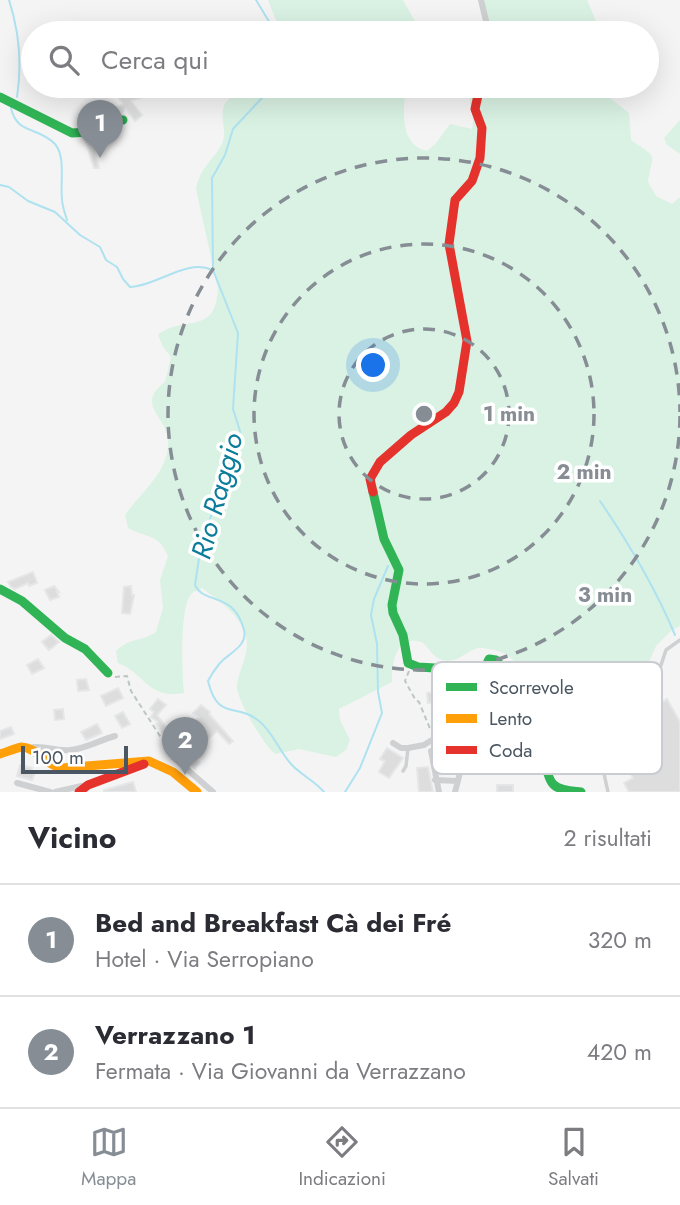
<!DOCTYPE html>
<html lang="it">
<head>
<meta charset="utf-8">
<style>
  body { margin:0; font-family:Jost,sans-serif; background:#f2f2f3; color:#2b2b33 }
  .scale { position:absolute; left:21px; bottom:18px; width:107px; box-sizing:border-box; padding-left:7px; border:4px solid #4a5661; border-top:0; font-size:19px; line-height:24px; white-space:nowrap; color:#4a5661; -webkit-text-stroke:5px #fff; paint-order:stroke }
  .you { position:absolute; left:374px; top:366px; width:24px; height:24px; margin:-18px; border:5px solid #fff; border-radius:50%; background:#1a73e8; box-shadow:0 0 0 10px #1a73e833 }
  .badge { display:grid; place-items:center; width:46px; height:46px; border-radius:50%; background:#868d94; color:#fff; font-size:23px; font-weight:700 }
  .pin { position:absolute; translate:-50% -58px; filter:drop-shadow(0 2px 4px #0008) }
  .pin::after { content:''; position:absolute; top:37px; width:24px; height:21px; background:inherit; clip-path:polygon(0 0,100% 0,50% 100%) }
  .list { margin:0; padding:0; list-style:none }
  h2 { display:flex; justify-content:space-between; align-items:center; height:91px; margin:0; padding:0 28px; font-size:30px }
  h2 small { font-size:23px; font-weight:400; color:#7c7c81 }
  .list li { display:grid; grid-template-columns:46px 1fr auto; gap:21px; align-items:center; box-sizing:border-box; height:112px; padding:0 28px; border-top:2px solid #e1e1e2 }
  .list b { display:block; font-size:26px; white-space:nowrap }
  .list p { margin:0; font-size:23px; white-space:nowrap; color:#7c7c81 }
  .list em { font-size:23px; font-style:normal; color:#7c7c81 }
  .icon { flex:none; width:38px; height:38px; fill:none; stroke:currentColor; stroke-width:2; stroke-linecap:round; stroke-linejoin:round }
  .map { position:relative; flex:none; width:680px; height:792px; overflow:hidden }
  .search { position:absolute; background:#fff; box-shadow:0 7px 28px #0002; left:21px; right:21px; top:21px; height:77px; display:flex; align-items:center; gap:18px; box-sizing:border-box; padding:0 24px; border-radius:38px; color:#7c7c81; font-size:26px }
  .sheet { height:315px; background:#fff }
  nav { display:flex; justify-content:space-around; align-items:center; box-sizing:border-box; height:98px; border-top:2px solid #e1e1e2; background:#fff; font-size:19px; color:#7c7c81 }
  nav a { display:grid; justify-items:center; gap:4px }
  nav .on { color:#868d94 }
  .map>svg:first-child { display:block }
  .green { fill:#d9f2e3 }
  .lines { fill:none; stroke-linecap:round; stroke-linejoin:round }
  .stream { stroke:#aee2f0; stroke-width:2 }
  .building { fill:#ddddde; stroke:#e5e6e7; stroke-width:2 }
  .path { stroke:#bcc7c4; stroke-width:2; stroke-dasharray:5 3.5; stroke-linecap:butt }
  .lane { stroke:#ced0d2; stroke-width:3.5 }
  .street { stroke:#ced0d2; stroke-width:6 }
  .fast { stroke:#30b455; stroke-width:9 }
  .slow { stroke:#ff9f0a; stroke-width:9 }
  .jam { stroke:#e5322d; stroke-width:9 }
  .ring { fill:none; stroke:#868d94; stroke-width:3.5; stroke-dasharray:12 9 }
  .labels { text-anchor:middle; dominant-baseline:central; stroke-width:7; stroke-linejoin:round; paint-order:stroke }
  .water-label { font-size:28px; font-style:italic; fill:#0c7c9b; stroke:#fff }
  .key { fill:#fff; stroke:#c9ccd0; stroke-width:2 }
  .key-label { font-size:19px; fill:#4a5661 }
  .centre { fill:#868d94; stroke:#fff; stroke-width:3.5 }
  .ring-label { font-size:21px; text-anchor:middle; font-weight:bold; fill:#868d94; stroke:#fff; stroke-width:7; stroke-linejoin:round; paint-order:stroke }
</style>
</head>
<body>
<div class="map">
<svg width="680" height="792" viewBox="0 0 680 792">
  <rect width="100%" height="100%" fill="#f4f4f4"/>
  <!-- green -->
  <path class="green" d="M268,0H403L416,23L419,33H281Z
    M482,0H587L601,33H483Z
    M255,86H406C403,109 399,145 427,151L436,143L450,124L472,129C476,111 466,100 470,86H611L609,97L629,113L631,140C661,161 652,151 648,182L656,196L672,204L680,197V626L672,630L656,646L647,667L613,697L601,729L590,748L565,745L554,738L550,698C543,693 535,687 529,681C517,667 514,654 494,650C489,650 483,647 478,648C466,651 457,664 443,660C423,654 433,636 403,642C393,656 392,665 392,682L339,709L340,720L350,740L346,750L336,757L299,749L275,754C264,745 235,698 237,684C240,667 250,653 246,636C240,614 219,601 202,588C199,590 195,591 192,593C179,606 182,674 184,693C148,700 145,673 118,663L116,651C130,637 142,642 156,632L163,608L160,580L168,556C159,534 147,538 128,528L125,515C141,492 171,470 168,439C166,416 135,404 165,382L171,357L163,347L158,335C184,314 215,337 218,289L196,189C201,164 216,159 223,141C227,128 218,114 226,102C233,93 246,91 255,86Z
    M680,120V154L667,145L664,138Z"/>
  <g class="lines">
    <!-- stream -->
    <path class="stream" d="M9,0C19,31 22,65 17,97
      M256,0L276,33
      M273,86L233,129L225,155L212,178L213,270L238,333L233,409L240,431L239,445L230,461L201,545L195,585C204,605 234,591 244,630C248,646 229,653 220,663C215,669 211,675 208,681C218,722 236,702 259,721C273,732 279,751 291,764C301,775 315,781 324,792
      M11,108C17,135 38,126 55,144C66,157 60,183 62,199C62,206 65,213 67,220
      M0,185L9,187L28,201L55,212L80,235L100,247L106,260L117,267L123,279L130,287C157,286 187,258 212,270
      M600,501C630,545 655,587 675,635
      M345,792L360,768L382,713L378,692L377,644L371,615L374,599L388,566"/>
  </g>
  <!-- building -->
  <path class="building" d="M125,87L129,92L140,89L143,97L131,101L142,115L135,121L126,109L122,112L118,107L123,104L116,95Z
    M85,139H94L96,142L99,151L95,152L99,168H94Z
    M33,572L37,583L29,586L28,583L15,589L11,587L8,582Z
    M54,586L59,592H57L59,597L50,600L45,590Z
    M131,586L132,595H134L130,614L122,613L124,587Z
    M51,635L59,642L49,650L42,642Z
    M38,659L44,668L32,674L27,665Z
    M86,679L89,690L78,691L77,680Z
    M118,688L123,698L106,706L101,696Z
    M440,691L441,701L428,703L427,693Z
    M651,691L659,704L667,699L680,722V792H629L624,783L633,778L623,760L642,750L626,722L645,711L639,700Z
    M158,699L166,705L157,715L175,738L199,717L193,713L201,705L210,712L209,714L233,741L229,744L217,731L202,745L191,733L179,743L187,755L188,753L200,763L195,769L172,748L156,724L158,722L151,717L154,712L150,709Z
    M63,709L64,719L55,720L54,710Z
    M123,712L130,724L122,728L115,716Z
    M97,724L102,733L86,740L81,732Z
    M11,727L14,734L0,739V731Z
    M387,748L403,758L389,778L379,772L385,761L380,759Z
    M20,765L32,768L31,771L35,773L32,780L17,776Z
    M428,767L433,792H419L417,768Z
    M133,782L136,792H104V790Z
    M497,785H513V792H497Z"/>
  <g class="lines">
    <!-- path -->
    <path class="path" d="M409,671L405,681L415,699L419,702L431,731
      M115,677L127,676L131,691L169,750"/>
    <!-- lane -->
    <path class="lane" d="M403,771L406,766L408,748
      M608,792L601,760L613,722L621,705L653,680L659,671L666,650L680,640"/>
    <!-- street -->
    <path class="street" d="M481,0L489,33
      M393,743L401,748H408L424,745L435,738L459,735L462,765L455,792
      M29,748C42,744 56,752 70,750C85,749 100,740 115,736
      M431,751L439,792
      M173,757L213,792
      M435,780L458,781
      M17,783L50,792
      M55,792L86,785"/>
    <!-- fast -->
    <path class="fast" d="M0,97L72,133L102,131L117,120H123
      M373,492L384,539L399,570L392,605L393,613L403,635L408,663L418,667L435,668L471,685L479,681L489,659L496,660L542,714C542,729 543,776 554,785C561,791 572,791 581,792
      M0,589L22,601L65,638L85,649L108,673"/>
    <!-- slow -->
    <path class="slow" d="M0,754C7,752 15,748 22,747C36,747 45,765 62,768L149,761L173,772L197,792"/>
    <!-- jam -->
    <path class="jam" d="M373,492L370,479L380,462L411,435L446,412L454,403L459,392L467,341L449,244L455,200L472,181L480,158L482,128L475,109L480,86
      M79,792L88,785L144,764"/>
  </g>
  <!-- distance rings -->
  <g class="ring">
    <circle cx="424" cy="414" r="85"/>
    <circle cx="424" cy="414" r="170"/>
    <path d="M680 416A256 256 0 1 1 680 412"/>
  </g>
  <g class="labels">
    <!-- water labels -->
    <g class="water-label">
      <text transform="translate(217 496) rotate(-75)">Rio Raggio</text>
    </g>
  </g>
  <!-- legend -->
  <rect x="432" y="662" width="230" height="112" rx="10" class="key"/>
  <rect x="446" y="683" width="31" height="8" fill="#30b455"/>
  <rect x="446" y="714" width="31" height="9" fill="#ff9f0a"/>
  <rect x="446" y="746" width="31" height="8" fill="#e5322d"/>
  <g class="key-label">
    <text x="489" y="694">Scorrevole</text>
    <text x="489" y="725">Lento</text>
    <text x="489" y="757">Coda</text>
  </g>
  <circle cx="424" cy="414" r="10" class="centre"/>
  <g class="ring-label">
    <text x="509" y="421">1 min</text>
    <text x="584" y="479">2 min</text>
    <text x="605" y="602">3 min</text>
  </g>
</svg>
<div class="scale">100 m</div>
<div class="you"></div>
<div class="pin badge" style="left:100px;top:158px">1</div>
<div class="pin badge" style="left:185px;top:775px">2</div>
<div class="search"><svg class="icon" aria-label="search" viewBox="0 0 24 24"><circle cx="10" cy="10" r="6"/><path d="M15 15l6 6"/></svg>Cerca qui</div>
</div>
<section class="sheet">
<h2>Vicino<small>2 risultati</small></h2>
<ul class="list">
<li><span class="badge">1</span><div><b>Bed and Breakfast Cà dei Fré</b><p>Hotel · Via Serropiano</p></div><em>320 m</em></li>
<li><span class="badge">2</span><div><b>Verrazzano 1</b><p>Fermata · Via Giovanni da Verrazzano</p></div><em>420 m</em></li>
</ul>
</section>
<nav>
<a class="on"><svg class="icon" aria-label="map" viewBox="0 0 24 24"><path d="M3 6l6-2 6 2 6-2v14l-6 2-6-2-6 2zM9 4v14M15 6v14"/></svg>Mappa</a>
<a><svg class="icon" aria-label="directions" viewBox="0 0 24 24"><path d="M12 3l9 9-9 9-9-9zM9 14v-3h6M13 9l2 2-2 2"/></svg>Indicazioni</a>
<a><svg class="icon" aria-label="saved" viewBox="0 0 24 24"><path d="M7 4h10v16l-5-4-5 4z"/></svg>Salvati</a>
</nav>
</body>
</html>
